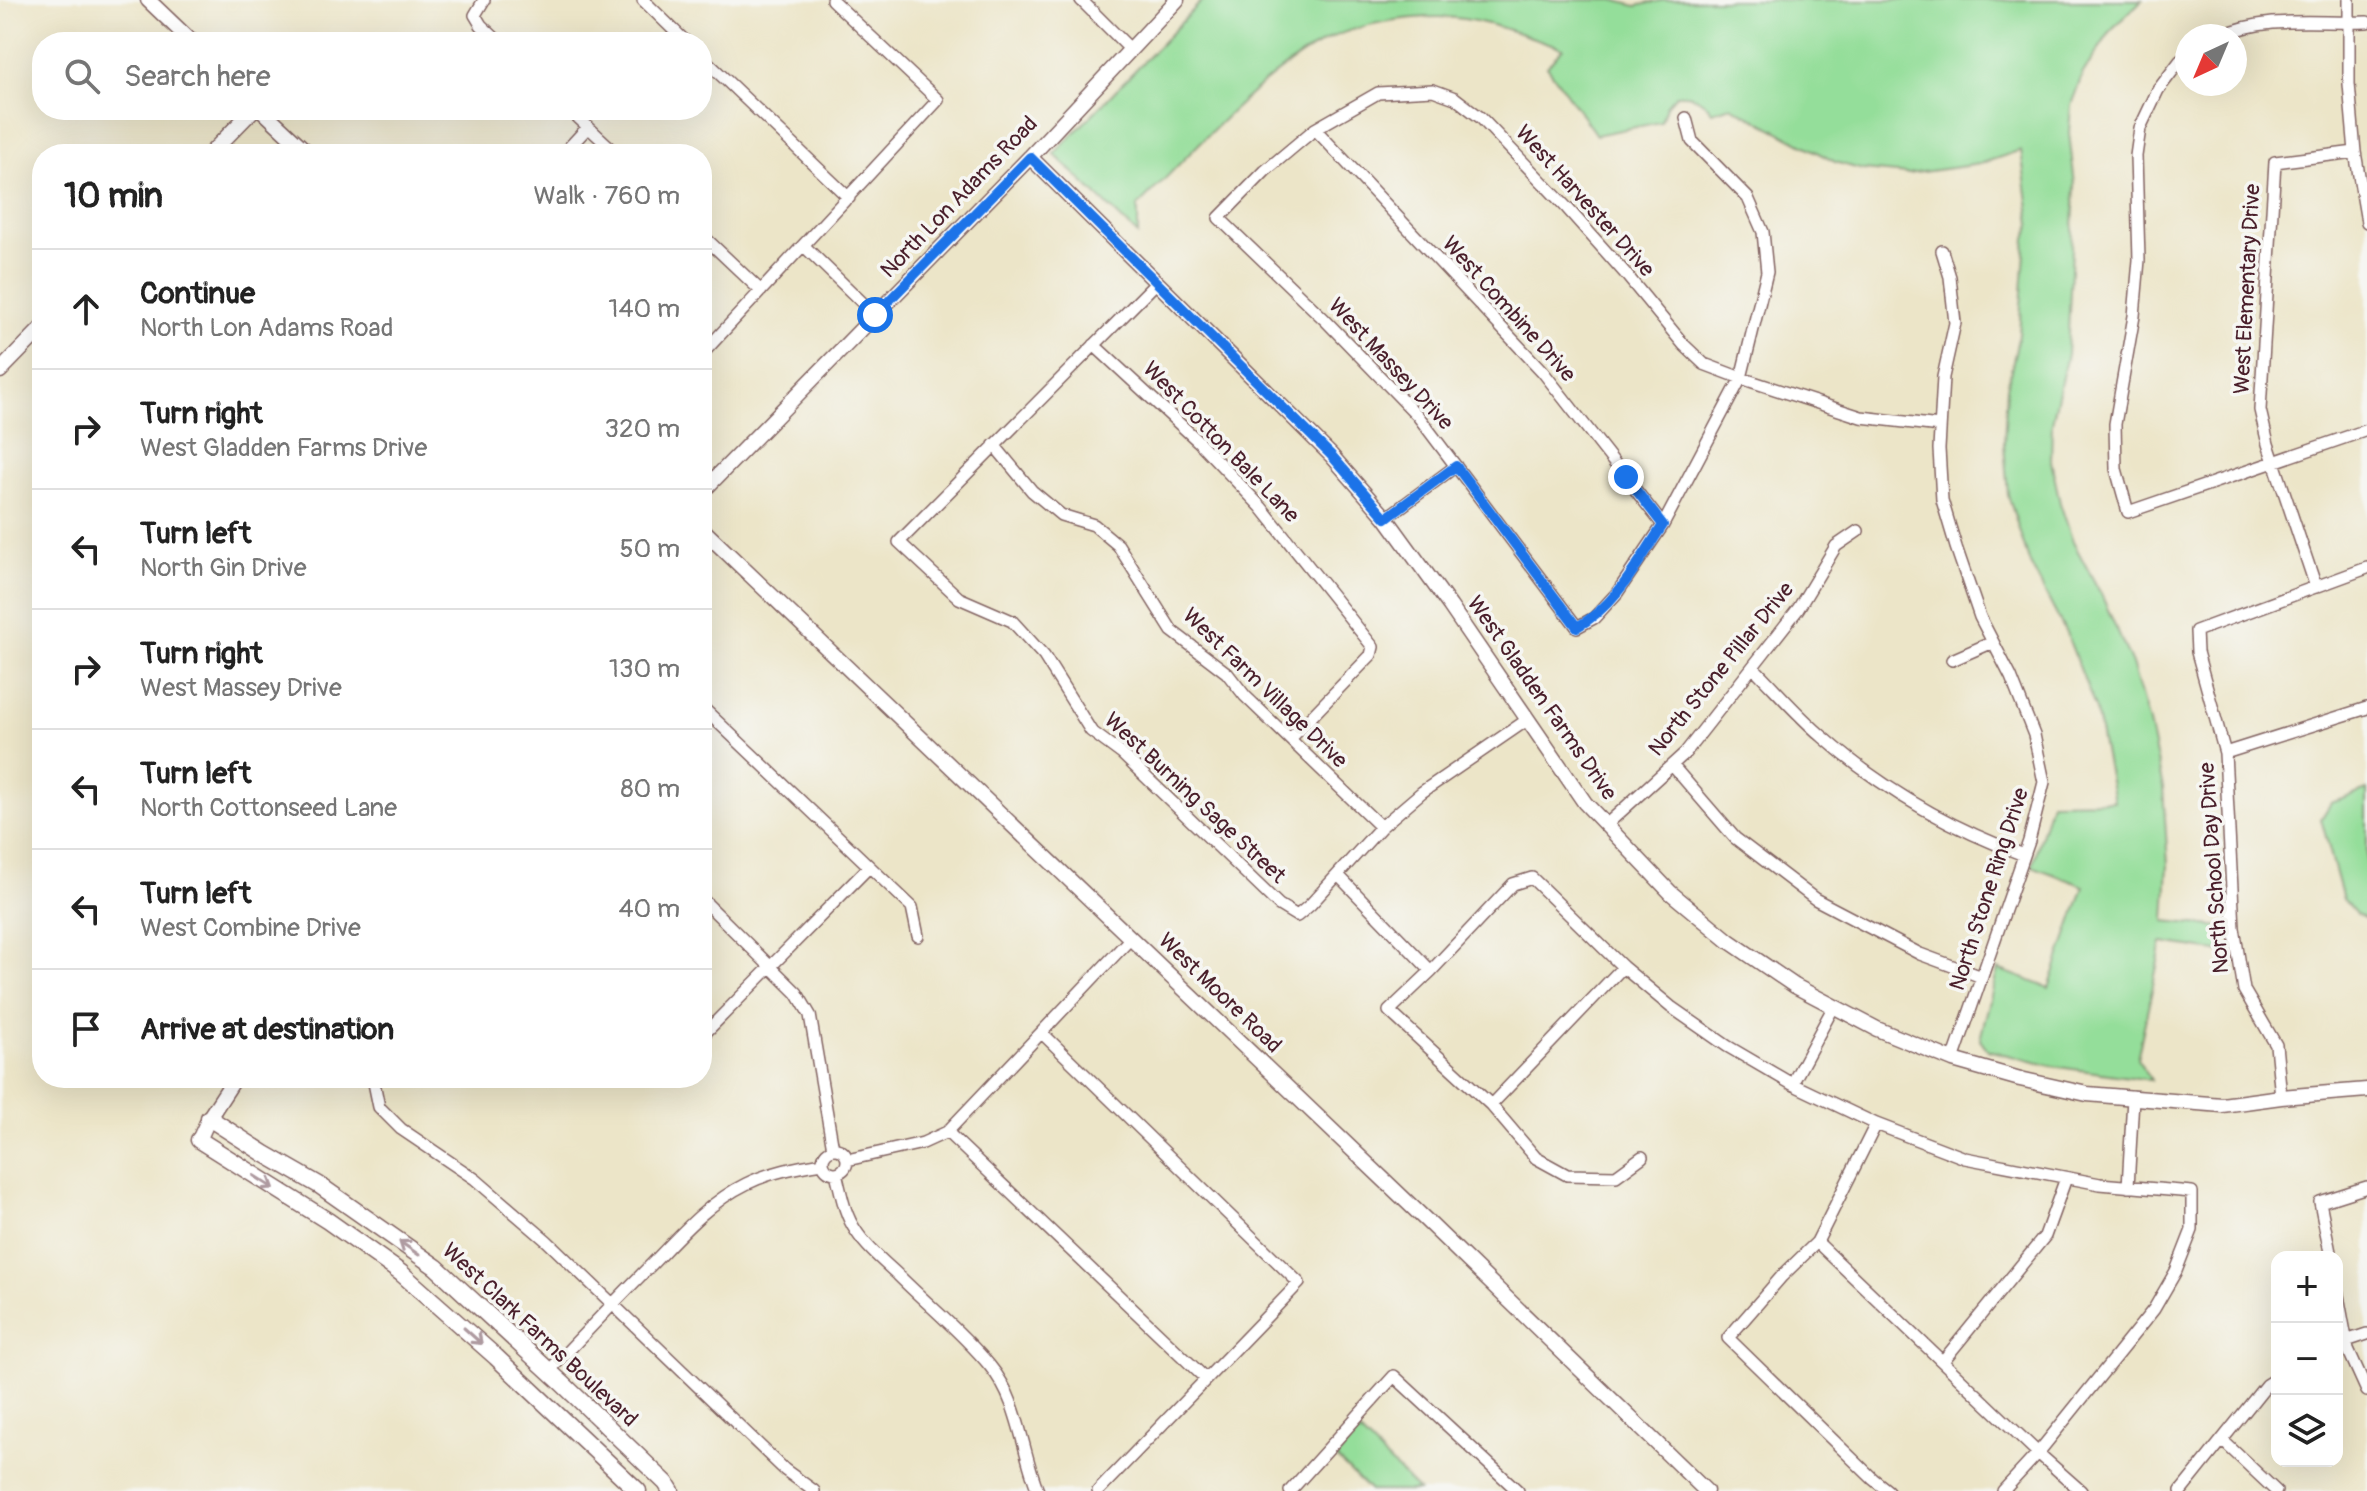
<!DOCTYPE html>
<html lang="en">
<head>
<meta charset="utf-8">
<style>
  body { margin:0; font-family:Pangolin,sans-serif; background:#f6f6f6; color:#222 }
  .controls { position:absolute; right:24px; bottom:24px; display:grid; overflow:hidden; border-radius:16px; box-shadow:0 8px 32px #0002 }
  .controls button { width:72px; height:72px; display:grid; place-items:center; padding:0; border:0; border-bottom:2px solid #e0e0e0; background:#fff; color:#222; font:40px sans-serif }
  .compass { position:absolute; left:2175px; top:24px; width:72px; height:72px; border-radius:50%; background:#fff; box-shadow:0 8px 32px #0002; rotate:224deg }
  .stop { position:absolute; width:24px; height:24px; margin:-18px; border:6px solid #1a73e8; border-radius:50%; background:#fff }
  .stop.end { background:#1a73e8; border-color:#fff; box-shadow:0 2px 8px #0008 }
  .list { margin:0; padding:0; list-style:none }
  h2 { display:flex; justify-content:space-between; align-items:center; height:104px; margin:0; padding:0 32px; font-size:34px }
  h2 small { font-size:26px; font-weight:400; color:#767676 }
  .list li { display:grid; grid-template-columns:52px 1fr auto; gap:24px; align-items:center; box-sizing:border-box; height:120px; padding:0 32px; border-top:2px solid #e0e0e0 }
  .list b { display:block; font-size:30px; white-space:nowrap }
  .list p { margin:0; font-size:26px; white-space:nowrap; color:#767676 }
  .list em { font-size:26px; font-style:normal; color:#767676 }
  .icon { flex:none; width:44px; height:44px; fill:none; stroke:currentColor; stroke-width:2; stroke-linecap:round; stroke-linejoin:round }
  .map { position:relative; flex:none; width:2367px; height:1491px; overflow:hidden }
  .search { position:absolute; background:#fff; box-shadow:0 8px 32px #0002; left:32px; top:32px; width:680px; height:88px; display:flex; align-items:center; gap:20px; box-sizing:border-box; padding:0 28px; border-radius:32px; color:#767676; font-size:30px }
  .panel { position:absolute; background:#fff; box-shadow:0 8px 32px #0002; left:32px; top:144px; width:680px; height:944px; border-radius:32px }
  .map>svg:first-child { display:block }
  .green { fill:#94de9a; stroke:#6f7e62; stroke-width:2 }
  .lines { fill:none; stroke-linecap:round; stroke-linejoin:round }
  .minor-casing { stroke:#836462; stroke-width:14 }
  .tertiary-casing { stroke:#836462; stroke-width:17 }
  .secondary-casing { stroke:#836462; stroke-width:19 }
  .minor { stroke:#fff; stroke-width:11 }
  .tertiary { stroke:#fff; stroke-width:14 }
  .secondary { stroke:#fff; stroke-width:16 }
  .oneway { stroke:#ae9aa0 }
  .route { stroke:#1a73e8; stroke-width:10 }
  .labels { text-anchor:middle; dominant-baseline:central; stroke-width:7; stroke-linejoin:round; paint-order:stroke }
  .street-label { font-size:22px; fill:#4a1f2b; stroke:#f6f6f2 }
</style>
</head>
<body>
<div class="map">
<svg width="2367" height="1491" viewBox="0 0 2367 1491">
  <rect width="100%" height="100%" fill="#f6f6f2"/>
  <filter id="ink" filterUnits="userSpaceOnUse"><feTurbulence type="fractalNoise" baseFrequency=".0125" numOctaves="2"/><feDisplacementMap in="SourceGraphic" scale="16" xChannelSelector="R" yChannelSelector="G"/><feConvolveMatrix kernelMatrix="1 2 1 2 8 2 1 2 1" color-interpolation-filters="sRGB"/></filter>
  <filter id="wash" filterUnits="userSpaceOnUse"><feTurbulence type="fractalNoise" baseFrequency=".006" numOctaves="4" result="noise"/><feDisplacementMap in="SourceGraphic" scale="32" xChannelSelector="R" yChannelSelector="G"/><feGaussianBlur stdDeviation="1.8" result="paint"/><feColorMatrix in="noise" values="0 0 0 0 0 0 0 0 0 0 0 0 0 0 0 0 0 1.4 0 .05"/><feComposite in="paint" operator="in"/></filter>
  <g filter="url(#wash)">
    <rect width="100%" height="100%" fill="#ece5c8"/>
    <!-- green -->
    <path class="green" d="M1203,0H1614L1636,6L1664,0H2142L2113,28L2083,73L2071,105L2069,133L2075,185L2067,354L2052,423L2051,461L2060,503L2073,542L2101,594L2132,664L2149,723L2163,788L2168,865L2165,921L2223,927V952L2162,943L2137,1059L2151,1080L2051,1066L1988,1050L1980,1039L1998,969L2049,988L2084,886L2032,866L2051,802L2114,801L2096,710L2067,635L2030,564L2008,495L2004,443L2007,388L2019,334L2026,238L2031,224L2021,150L1980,164L1908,174L1863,170L1835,162L1731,106L1712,112C1702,98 1694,94 1676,95L1666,106L1661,122L1596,135L1547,66L1563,48C1524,35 1481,17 1439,17C1404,17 1363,23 1331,38C1258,74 1196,149 1138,206V235L1054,154Z
      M2367,790V918L2366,919L2356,914L2343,899L2321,819L2331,803Z
      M1359,1432L1419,1491H1370L1336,1458Z"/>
  </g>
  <g filter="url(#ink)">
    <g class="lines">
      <defs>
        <path id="minor" d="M484,0L475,15L481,25L499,42
          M643,0L686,42
          M1081,0L1130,49
          M2349,0V84L2355,152L2367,222
          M2221,36C2265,15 2320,24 2367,22
          M2187,56L2180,61L2158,90L2140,128L2136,156L2139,260L2134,316L2115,424L2116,469L2128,512L2367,430
          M702,57L849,198
          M570,110L617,154
          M1686,118L1692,141L1748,198L1763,232L1767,272L1741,378L1663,525L1617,593L1594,618L1577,627L1418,416L1324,319L1219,218L1265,171L1315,129L1378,93L1433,90L1455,98L1481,118L1567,208L1624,272L1684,345L1704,364L1741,378L1861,417L1940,426
          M1315,129L1543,372L1663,525
          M563,154L588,127
          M702,235L761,291
          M804,246L875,315
          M1942,251L1950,277L1955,323L1943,377L1939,449L1942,500L1956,547L1980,617L2011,677L2034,735L2044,782L2029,841L1953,1060
          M1157,282L899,542L959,598L1012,621L1044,656L1091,731L1122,754L1279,905L1297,916L1310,905L1381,827L1422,792L1527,720
          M1094,345L1198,441L1261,507L1373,647L1371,655L1290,739
          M702,351L704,352L938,100L832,0
          M994,445L1032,491L1061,515L1094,525L1118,545L1172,631L1227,673L1245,696L1381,827
          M1386,518L1456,466
          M2316,587L2268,444L2260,410L2275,162L2355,152
          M1952,660L1993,642
          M1753,667C1776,690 1798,716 1823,737C1882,789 1950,828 2024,855
          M702,707L912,907L918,936
          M2225,753L2367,708
          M1672,765L1735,838L1815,899L1920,954L1982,977
          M1606,825L1685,753L1798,609L1836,546L1858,531
          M1338,875L1431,971
          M702,899L797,993L810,1015L833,1149
          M1042,1033L1299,1283L1098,1491
          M702,1036L869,867
          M373,1078L379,1107L401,1129L475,1179L547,1241L785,1470L814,1491
          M1792,1084L1834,1006
          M2281,1097L2276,1045L2244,990L2234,928L2225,753L2197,652L2196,631L2367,568
          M1491,1105L1623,967
          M1876,1124L1817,1242L1782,1276L1728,1338L1873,1479L1888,1491
          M947,1132L1206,1379
          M823 1161a12 12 0 1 1 24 0a12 12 0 1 1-24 0Z
          M1642,1157L1616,1176L1567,1175L1536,1158L1491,1105L1389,1011L1431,971L1513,884L1532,878L1623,967L1671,1007L1727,1046L1792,1084L1876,1124L1965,1158L2100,1184L2192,1192V1230L2176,1271L2154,1309L2038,1453L2003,1491
          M847,1160L923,1143L947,1132L1131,938
          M836,1173C841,1192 844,1214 856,1231C867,1248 883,1261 898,1275C928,1305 963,1333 990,1366C1020,1402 1021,1449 1038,1491
          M2128,1187L2133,1098
          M1817,1242L2038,1453L2081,1491
          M2331,1257L2320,1202L2367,1187
          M2337,1290L2348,1349L2367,1391
          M2337,1344L2367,1334
          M1943,1361L2045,1236L2066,1178
          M549,1371C583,1335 617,1299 652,1264C680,1235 709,1202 746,1184C770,1172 797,1167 823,1163
          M2222,1440L2276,1491
          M1290,1491L1394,1376L1518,1491
          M2181,1491L2266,1385L2277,1378"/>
        <path id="tertiary" d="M148,0L192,42
          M262,110L309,154
          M210,154L253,110
          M1030,157L1331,455L1386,518L1450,606L1585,803L1671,893L1729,941L1795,986L1877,1029L1953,1060L2020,1079L2087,1094L2222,1105L2281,1097L2367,1090
          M0,371L42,328
          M702,492L1030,157L1177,0
          M702,529L1426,1220L1706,1491
          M199,1140L209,1118L235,1078"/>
        <path id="secondary" d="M209,1118L265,1154L319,1185L436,1267L563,1384L666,1483L671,1491
          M199,1140L328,1221L401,1273L496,1357L638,1491"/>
      </defs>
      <!-- minor casing -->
      <use href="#minor" class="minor-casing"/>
      <!-- tertiary casing -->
      <use href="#tertiary" class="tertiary-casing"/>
      <!-- secondary casing -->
      <use href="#secondary" class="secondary-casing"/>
      <!-- minor -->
      <use href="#minor" class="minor"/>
      <!-- tertiary -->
      <use href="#tertiary" class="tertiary"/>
      <!-- secondary -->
      <use href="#secondary" class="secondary"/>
    </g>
    <!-- one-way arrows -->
    <defs><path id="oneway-shaft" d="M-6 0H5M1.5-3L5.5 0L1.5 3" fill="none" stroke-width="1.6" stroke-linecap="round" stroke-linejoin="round" transform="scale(2)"/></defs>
    <g class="oneway">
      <use href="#oneway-shaft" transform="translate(264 1182) rotate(32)"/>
      <use href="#oneway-shaft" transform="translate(409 1248) rotate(-145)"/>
      <use href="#oneway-shaft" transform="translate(473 1336) rotate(42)"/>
    </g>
  </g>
  <g class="lines" filter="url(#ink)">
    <!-- route -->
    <path class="route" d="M875,315L1030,157L1331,455L1386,518L1456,466L1577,627C1616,606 1639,561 1663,525L1626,477"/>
  </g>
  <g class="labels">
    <!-- street labels -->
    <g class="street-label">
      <text transform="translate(959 197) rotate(-46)">North Lon Adams Road</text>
      <text transform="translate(1585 201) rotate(48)">West Harvester Drive</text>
      <text transform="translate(2247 289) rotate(-87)">West Elementary Drive</text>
      <text transform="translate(1509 309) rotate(48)">West Combine Drive</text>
      <text transform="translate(1391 364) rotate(47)">West Massey Drive</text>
      <text transform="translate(1221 442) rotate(46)">West Cotton Bale Lane</text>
      <text transform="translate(1721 669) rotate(-51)">North Stone Pillar Drive</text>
      <text transform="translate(1265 688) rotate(44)">West Farm Village Drive</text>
      <text transform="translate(1542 698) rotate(55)">West Gladden Farms Drive</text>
      <text transform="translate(1195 798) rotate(43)">West Burning Sage Street</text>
      <text transform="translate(2214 868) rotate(-94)">North School Day Drive</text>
      <text transform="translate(1989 889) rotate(-72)">North Stone Ring Drive</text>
      <text transform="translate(1220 993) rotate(44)">West Moore Road</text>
      <text transform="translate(540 1335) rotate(43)">West Clark Farms Boulevard</text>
    </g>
  </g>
</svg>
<div class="controls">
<button>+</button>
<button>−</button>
<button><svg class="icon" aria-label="layers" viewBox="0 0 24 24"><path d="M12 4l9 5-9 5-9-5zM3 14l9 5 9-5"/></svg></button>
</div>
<svg class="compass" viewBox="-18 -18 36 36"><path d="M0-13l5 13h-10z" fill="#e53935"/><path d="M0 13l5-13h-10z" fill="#767676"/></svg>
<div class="stop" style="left:875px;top:315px"></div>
<div class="stop end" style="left:1626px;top:477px"></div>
<div class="search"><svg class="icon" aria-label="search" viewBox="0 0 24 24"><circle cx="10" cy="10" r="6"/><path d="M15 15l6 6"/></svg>Search here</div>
<section class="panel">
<h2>10 min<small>Walk · 760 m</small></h2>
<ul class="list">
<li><svg class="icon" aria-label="ahead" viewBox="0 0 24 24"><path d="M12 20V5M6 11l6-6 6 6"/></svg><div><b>Continue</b><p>North Lon Adams Road</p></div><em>140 m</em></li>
<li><svg class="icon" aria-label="right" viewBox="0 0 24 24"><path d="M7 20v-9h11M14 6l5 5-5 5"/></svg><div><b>Turn right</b><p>West Gladden Farms Drive</p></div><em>320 m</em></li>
<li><svg class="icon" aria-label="left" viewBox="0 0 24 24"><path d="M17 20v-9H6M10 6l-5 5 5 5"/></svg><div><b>Turn left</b><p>North Gin Drive</p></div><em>50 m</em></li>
<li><svg class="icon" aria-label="right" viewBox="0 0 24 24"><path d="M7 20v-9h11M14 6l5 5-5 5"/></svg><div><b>Turn right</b><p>West Massey Drive</p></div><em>130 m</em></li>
<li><svg class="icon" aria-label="left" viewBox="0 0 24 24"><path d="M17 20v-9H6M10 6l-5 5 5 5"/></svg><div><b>Turn left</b><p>North Cottonseed Lane</p></div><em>80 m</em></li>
<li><svg class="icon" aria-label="left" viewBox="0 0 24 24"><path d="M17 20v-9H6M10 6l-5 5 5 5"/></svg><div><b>Turn left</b><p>West Combine Drive</p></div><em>40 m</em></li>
<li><svg class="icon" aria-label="arrive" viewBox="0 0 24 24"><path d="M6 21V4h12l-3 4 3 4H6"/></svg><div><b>Arrive at destination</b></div></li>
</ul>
</section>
</div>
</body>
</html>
